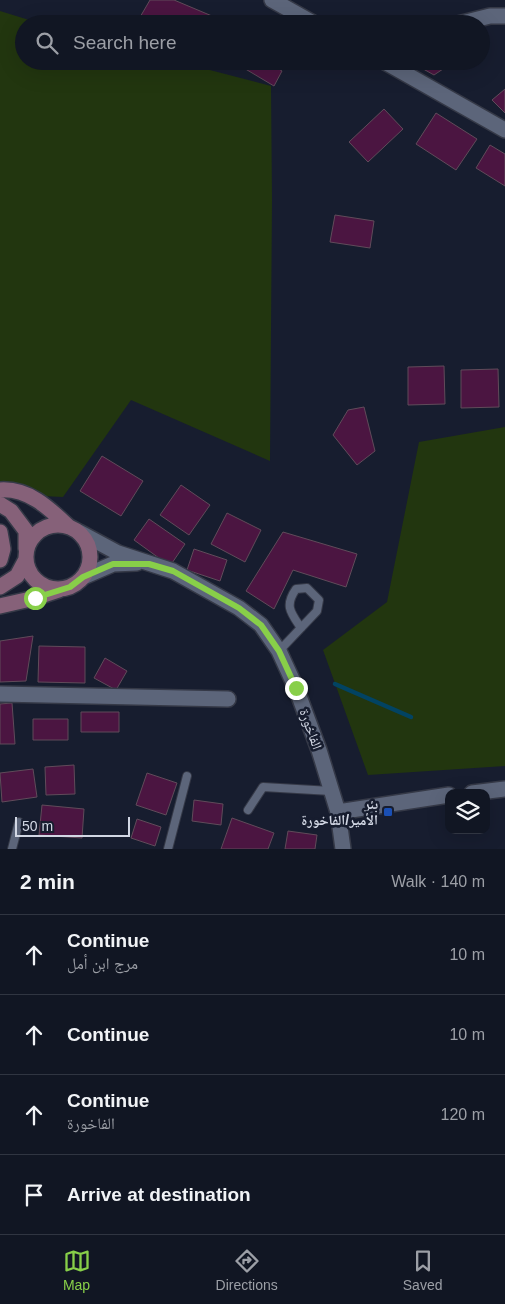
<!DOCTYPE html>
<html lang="en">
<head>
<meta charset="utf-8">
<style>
  body { margin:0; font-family:Helvetica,"Noto Naskh Arabic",sans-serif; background:#1e2330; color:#f1f3f6 }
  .controls { position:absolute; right:15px; bottom:15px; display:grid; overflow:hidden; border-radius:10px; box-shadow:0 5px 20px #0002 }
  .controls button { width:45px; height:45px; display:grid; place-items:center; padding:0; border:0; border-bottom:1px solid #303541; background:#111623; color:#f1f3f6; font:25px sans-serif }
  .scale { position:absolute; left:15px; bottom:12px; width:115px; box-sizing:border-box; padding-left:5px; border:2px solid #d2d7e4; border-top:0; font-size:14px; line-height:18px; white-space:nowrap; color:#d2d7e4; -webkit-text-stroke:4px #171d2f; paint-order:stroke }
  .stop { position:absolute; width:15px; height:15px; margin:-11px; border:4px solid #88cf49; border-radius:50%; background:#fff }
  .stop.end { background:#88cf49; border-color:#fff; box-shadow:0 1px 5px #0008 }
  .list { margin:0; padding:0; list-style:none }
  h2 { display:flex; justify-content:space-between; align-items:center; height:65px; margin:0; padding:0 20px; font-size:21px }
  h2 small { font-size:16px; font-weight:400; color:#9c9fa6 }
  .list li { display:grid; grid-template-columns:32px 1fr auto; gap:15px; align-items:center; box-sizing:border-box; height:80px; padding:0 20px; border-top:1px solid #303541 }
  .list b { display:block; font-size:19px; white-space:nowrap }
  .list p { margin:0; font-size:16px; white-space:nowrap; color:#9c9fa6 }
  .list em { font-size:16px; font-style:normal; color:#9c9fa6 }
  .icon { flex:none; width:28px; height:28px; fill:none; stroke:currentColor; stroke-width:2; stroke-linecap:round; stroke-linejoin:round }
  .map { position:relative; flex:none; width:505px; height:849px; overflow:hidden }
  .search { position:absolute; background:#111623; box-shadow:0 5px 20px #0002; left:15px; right:15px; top:15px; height:55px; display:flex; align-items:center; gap:12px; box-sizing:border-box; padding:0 18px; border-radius:28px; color:#9c9fa6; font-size:19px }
  .sheet { height:385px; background:#111623 }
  nav { display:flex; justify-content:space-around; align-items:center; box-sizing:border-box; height:70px; border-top:1px solid #303541; background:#111623; font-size:14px; color:#9c9fa6 }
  nav a { display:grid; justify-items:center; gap:2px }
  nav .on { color:#88cf49 }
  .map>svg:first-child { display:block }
  .green { fill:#22360f }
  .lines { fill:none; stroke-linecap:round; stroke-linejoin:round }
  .stream { stroke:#024362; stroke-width:4.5 }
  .building { fill:#4b1541; stroke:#604b5a }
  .lane-casing { stroke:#353947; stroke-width:10 }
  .street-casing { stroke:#353947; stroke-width:18 }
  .secondary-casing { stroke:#353947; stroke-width:18 }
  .lane { stroke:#5c657a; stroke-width:8 }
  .street { stroke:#5c657a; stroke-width:15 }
  .secondary { stroke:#866179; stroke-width:15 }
  .route { stroke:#88cf49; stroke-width:6 }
  .transit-dot { fill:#1a4fb4; stroke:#171d2f; stroke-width:2 }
  .labels { text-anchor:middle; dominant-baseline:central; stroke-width:5; stroke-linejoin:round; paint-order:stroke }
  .street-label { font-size:14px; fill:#d2d7e4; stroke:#171d2f }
  .poi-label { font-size:14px; font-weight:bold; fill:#d2d7e4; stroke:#171d2f; text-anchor:end }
</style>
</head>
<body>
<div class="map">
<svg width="505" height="849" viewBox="0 0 505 849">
  <rect width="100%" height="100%" fill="#171d2f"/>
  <!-- green -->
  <path class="green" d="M0,11L42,24H24V61H175L271,86L272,200L270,461L131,400L63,497L0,494Z
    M505,427V766L368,775L323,650L387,602L419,442Z"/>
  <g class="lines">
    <!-- stream -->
    <path class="stream" d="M335,684L411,717"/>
  </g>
  <!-- building -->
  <path class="building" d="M150,0H174L212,16L208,24H136Z
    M144,61H187L184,66Z
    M232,61H265L282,71L274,86Z
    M409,61H449V65L434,75Z
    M505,89V113L492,100Z
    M384,109L403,129L368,162L349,142Z
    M436,113L477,139L456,170L416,144Z
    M490,145L505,154V186L476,168Z
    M335,215L374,221L370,248L330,242Z
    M444,366L445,404L408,405V367Z
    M498,369L499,407L461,408V370Z
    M364,407L375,451L357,465L333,435L348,410Z
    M102,456L143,481L121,516L80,491Z
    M181,485L210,505L189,535L160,515Z
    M227,513L261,530L245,562L211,544Z
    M149,519L185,544L170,566L134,540Z
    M283,532L357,554L346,587L293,570L274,609L246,591Z
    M194,549L227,560L220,581L187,570Z
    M33,636L26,681L0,682V641Z
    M39,646L85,647V683L38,682Z
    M105,658L127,671L116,690L94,678Z
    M12,703L15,744H0V704Z
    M81,712H119V732H81Z
    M33,719H68V740H33Z
    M74,765L75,794L46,795L45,767Z
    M33,769L37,797L2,802L0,773Z
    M147,773L177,783L166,815L136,805Z
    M194,800L223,804L221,825L192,821Z
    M42,805L84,809L82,838L39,835Z
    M232,818L274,833L268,849H221Z
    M137,819L161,827L155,846L131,838Z
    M288,831L317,835L315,849H285Z"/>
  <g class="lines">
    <defs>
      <path id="lane" d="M279,651L317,611L319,600L307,588L296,589C284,606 291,613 301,628
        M248,810L263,787L331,791
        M12,849L19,822
        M168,849L187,776"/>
      <path id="street" d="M272,0L315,24
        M458,24L490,16H505
        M383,61L505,130
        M79,532L118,553L173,571L239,608L261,625L279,651L296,688L319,750L338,812L343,849
        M83,577L113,564L137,563
        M0,694L228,699
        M472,793L505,789
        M338,812L449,795"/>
      <path id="secondary" d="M0,490C29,488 50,509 69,527
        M0,504L11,511L26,531V549
        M26 557a32 32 0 1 1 64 0a32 32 0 1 1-64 0Z
        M0,532L3,549L0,560
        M0,587L17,576L25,561
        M0,606L35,598L59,590"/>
    </defs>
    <!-- lane casing -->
    <use href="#lane" class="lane-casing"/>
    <!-- street casing -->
    <use href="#street" class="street-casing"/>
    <!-- secondary casing -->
    <use href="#secondary" class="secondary-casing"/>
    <!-- lane -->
    <use href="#lane" class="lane"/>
    <!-- street -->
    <use href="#street" class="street"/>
    <!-- secondary -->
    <use href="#secondary" class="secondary"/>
  </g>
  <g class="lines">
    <!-- route -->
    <path class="route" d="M35,598L70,587L83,577L113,564H149L173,571L239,608L261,625L279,651L296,688"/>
  </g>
  <!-- markers -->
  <rect class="transit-dot" x="383" y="807" width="10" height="10" rx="2.5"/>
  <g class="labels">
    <!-- street labels -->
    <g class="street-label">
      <text transform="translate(311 729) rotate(70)">الفاخورة</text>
    </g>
    <!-- poi labels -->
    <g class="poi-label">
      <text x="378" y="804">بئر<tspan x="378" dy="16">الأمير/الفاخورة</tspan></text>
    </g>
  </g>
</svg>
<div class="controls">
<button><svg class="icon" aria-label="layers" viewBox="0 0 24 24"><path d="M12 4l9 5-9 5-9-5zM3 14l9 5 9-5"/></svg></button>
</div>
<div class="scale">50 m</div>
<div class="stop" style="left:35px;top:598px"></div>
<div class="stop end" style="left:296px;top:688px"></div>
<div class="search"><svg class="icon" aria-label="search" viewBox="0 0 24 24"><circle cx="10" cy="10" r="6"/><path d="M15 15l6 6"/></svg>Search here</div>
</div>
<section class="sheet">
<h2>2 min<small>Walk · 140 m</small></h2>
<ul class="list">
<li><svg class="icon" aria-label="ahead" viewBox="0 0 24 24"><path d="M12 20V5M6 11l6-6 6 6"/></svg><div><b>Continue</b><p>مرج ابن أمل</p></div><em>10 m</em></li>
<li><svg class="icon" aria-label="ahead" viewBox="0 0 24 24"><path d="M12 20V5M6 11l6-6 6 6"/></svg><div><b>Continue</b></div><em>10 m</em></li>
<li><svg class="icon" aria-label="ahead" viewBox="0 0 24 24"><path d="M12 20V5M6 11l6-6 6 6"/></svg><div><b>Continue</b><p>الفاخورة</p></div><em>120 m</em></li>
<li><svg class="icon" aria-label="arrive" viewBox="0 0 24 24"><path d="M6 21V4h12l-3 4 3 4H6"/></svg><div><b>Arrive at destination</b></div></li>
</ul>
</section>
<nav>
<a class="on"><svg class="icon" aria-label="map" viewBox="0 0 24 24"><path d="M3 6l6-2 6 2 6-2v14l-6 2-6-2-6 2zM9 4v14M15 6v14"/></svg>Map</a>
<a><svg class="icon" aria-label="directions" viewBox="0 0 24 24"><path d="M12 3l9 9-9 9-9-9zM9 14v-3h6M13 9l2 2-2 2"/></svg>Directions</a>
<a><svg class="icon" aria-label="saved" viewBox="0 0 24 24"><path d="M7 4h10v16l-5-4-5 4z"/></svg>Saved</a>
</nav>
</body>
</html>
